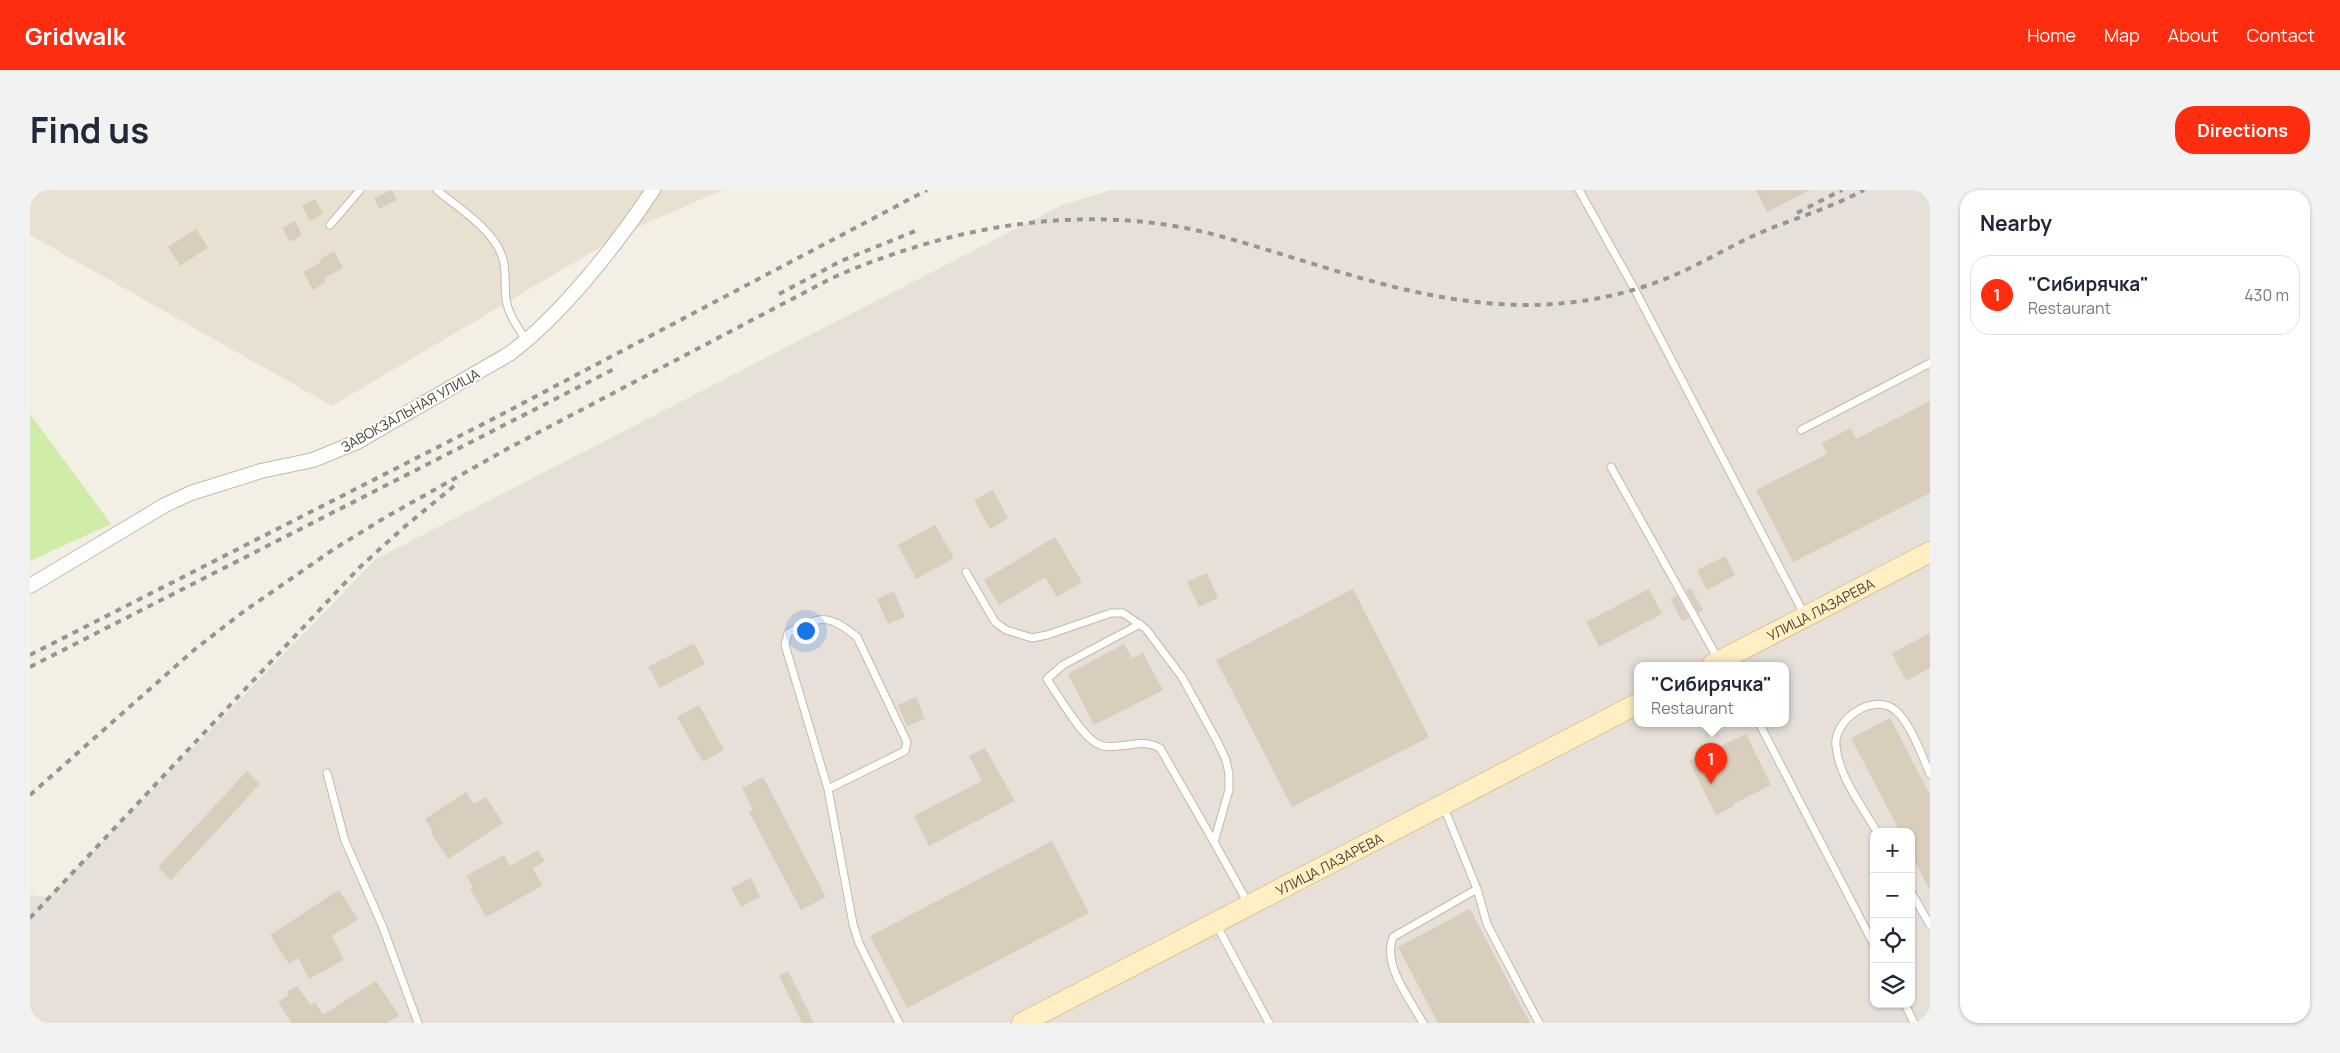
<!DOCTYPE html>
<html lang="en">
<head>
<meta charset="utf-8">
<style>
  body { margin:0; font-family:Manrope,sans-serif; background:#f2f2f3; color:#1f2937 }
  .controls { position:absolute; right:15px; bottom:15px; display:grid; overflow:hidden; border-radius:10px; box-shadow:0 1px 4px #0004 }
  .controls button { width:45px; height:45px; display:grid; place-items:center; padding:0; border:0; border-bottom:1px solid #e0e1e3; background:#fff; color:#1f2937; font:25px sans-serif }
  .you { position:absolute; left:775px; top:440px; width:18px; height:18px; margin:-12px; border:4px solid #fff; border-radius:50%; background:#1a73e8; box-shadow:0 0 0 8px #1a73e833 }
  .badge { display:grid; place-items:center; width:32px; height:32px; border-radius:50%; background:#ff2d10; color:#fff; font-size:16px; font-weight:700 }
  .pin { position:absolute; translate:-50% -41px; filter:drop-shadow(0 1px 2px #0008) }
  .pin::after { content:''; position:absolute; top:26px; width:18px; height:15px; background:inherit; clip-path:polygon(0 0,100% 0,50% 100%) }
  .popup { position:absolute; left:1604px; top:472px; width:155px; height:65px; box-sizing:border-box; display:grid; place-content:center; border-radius:10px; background:#fff; filter:drop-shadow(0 1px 4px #0005); font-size:16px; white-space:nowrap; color:#747a83 }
  .popup b { font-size:19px; color:#1f2937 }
  .popup::after { content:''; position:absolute; left:50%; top:100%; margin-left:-10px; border:10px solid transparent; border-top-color:#fff }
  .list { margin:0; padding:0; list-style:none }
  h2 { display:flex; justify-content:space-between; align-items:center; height:65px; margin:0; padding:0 20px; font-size:21px }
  h2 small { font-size:16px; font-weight:400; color:#747a83 }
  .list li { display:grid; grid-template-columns:32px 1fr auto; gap:15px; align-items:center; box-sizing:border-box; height:80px; margin:0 10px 10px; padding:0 10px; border:1px solid #e0e1e3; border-radius:20px }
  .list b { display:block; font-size:19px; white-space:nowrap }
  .list p { margin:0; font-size:16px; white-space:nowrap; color:#747a83 }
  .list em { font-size:16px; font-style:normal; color:#747a83 }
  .icon { flex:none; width:28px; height:28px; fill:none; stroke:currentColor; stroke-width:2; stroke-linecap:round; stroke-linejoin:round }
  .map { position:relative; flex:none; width:1900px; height:833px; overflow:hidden; border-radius:20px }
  header { display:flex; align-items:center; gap:30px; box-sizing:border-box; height:70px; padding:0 25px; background:#ff2d10; color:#fff }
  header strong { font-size:24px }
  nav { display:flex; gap:28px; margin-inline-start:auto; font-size:18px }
  .intro { display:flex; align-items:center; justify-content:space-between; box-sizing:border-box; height:120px; padding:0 30px }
  h1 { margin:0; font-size:35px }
  .button { padding:12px 22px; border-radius:20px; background:#ff2d10; color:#fff; font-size:18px; font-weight:700 }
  main { display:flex; gap:30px; padding:0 30px }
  aside { flex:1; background:#fff; border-radius:20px; box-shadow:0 1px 4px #0004 }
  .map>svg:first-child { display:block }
  .residential { fill:#e8e1d2 }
  .industrial { fill:#e6e0d9; fill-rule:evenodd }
  .green { fill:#d0eca9 }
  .parking { fill:#e4e1dd }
  .building { fill:#d9cdbc }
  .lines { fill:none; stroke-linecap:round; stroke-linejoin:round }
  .service-casing { stroke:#c3b9a9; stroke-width:9 }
  .minor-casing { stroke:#c3b9a9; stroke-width:16 }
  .secondary-casing { stroke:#dcc592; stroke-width:22 }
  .service { stroke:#fff; stroke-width:7 }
  .minor { stroke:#fff; stroke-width:14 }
  .secondary { stroke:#ffefc3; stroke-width:20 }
  .rail { stroke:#959595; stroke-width:4; stroke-dasharray:6 6; stroke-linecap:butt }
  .labels { text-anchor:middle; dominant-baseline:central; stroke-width:4; stroke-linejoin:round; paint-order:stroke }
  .street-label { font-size:14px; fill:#473f34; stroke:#fff }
</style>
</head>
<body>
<header>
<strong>Gridwalk</strong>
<nav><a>Home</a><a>Map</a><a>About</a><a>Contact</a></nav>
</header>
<div class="intro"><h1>Find us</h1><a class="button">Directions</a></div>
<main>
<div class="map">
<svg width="1900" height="833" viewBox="0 0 1900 833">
  <rect width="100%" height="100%" fill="#f4efe4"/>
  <!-- residential -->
  <path class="residential" d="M0,0H692L594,43L302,216L0,45Z"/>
  <!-- industrial -->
  <path class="industrial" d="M1082,0H1900V833H0V705L19,707L346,369L1032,15ZM1607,475H1755V533H1607ZM1844,642H1881V814H1844Z"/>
  <!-- green -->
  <path class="green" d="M0,224L81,334L0,371Z"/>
  <!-- parking -->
  <path class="parking" d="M1900,304V342L1891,346L1876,317Z"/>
  <!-- building -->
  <path class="building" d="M362,0L367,10L349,19L344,8Z
    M1726,0H1780L1737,22Z
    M285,9L293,24L280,31L272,16Z
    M265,31L272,45L260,52L252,38Z
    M166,39L178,58L150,76L138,57Z
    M304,61L313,78L294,88L296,92L283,100L273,82L291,72L290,69Z
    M1900,211V303L1763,372L1726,300L1797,264L1792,253L1821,238L1826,249Z
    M963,300L978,328L960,339L944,310Z
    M905,335L924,368L886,389L868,355Z
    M1025,347L1052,392L1027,407L1015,387L969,415L954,390Z
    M1695,366L1705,385L1677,400L1667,380Z
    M1177,383L1188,408L1169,417L1157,392Z
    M1661,398L1673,420L1668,423L1656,401Z
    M1323,399L1399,547L1262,617L1186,470Z
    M1619,399L1632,424L1569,457L1556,432Z
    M864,401L875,427L858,434L847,409Z
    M1647,406L1659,428L1652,431L1640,409Z
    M1900,443V478L1876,491L1862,463Z
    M664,453L675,474L630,498L618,477Z
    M1094,454L1102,468L1113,463L1133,500L1064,535L1038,484Z
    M886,507L895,529L877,536L868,515Z
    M669,515L694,560L673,572L647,527Z
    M1860,528L1900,605V700L1881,664V642H1870L1821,548Z
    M1716,544L1741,595L1703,614L1704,616L1686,625L1659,571Z
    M955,558L985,611L899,656L884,626L952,591L939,566Z
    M217,581L230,594L141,690L128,677Z
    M733,587L796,707L771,720L719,622L723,620L712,598Z
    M436,602L444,614L456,607L473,633L418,669L401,643L403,641L395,629Z
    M1022,651L1059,723L877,818L840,746Z
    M508,660L515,671L503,678L512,696L456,727L440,699L443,697L436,686L474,665L480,676Z
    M721,688L730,707L711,717L701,698Z
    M309,700L328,729L302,746L314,770L279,789L268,768L259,774L240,745Z
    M1440,719L1500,833H1408L1368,757Z
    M758,781L784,833H772L749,786Z
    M346,791L369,825L357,833H262L248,812L259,805L257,802L267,796L281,815L285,812L293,825Z"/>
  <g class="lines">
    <defs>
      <path id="service" d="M407,0C429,19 462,38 472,66C477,79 474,95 476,109C478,124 488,138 496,150
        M1549,0L1605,100L1775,426
        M300,35L330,0
        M1771,240L1900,173
        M1581,277L1688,469
        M936,382L965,432L976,440L1002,448L1017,445L1081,423H1093L1116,439L1152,487L1187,551L1196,570L1199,584V600L1184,652L1219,715
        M1110,434L1033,475L1017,489C1027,504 1051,545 1066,553C1072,557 1081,557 1088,556C1104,555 1115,550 1130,558L1184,652
        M1729,533L1844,755
        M297,583L315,651L352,735L388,833
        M798,599L875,561L877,552L827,447C797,423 791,426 758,443L755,455L798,599L823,734L829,753L869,833
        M1413,615L1447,699L1457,734L1509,833
        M1847,642C1832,616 1809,587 1806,556C1803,530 1843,502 1865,520C1880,532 1892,566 1900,584
        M1881,702L1900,735
        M1186,734L1239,833
        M1875,814L1884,833
        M1393,833C1380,809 1352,775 1363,747L1447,699"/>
      <path id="minor" d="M0,396L135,315L161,303L231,281L283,270L327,252L479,164C530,127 588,53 623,0"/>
      <g id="secondary">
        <path id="s1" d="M1682,475L1900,362"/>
        <path id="s2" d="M992,833L1607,514"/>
      </g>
    </defs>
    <!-- service casing -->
    <use href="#service" class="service-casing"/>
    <!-- minor casing -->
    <use href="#minor" class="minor-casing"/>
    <!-- secondary casing -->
    <use href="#secondary" class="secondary-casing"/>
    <!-- service -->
    <use href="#service" class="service"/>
    <!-- minor -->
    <use href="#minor" class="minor"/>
    <!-- secondary -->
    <use href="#secondary" class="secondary"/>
    <!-- rail -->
    <path class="rail" d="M1767,23L1812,0
      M749,104L811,71L890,39
      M0,465L461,230L897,0
      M0,477L588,177
      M0,605L164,460L213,422L304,359L356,327L477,259L802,88C923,35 1057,11 1186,45C1290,73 1385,114 1495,115C1548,115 1599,105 1647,84C1674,72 1699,57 1725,45C1761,29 1799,19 1834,0
      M0,728L329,378L373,338L429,292"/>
  </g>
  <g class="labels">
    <!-- street labels -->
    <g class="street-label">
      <text transform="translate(380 220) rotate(-29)">ЗАВОКЗАЛЬНАЯ УЛИЦА</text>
      <text stroke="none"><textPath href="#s1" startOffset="122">УЛИЦА ЛАЗАРЕВА</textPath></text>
      <text stroke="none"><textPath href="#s2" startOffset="346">УЛИЦА ЛАЗАРЕВА</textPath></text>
    </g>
  </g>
</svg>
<div class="controls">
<button>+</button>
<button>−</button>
<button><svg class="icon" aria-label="locate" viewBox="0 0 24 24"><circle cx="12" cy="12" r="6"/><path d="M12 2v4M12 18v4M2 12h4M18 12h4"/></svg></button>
<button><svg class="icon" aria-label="layers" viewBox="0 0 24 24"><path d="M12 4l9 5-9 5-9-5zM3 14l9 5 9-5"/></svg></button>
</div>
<div class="you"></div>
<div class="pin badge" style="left:1681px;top:594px">1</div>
<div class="popup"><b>&quot;Сибирячка&quot;</b>Restaurant</div>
</div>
<aside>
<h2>Nearby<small></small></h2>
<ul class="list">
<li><span class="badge">1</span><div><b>&quot;Сибирячка&quot;</b><p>Restaurant</p></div><em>430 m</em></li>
</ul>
</aside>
</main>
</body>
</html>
